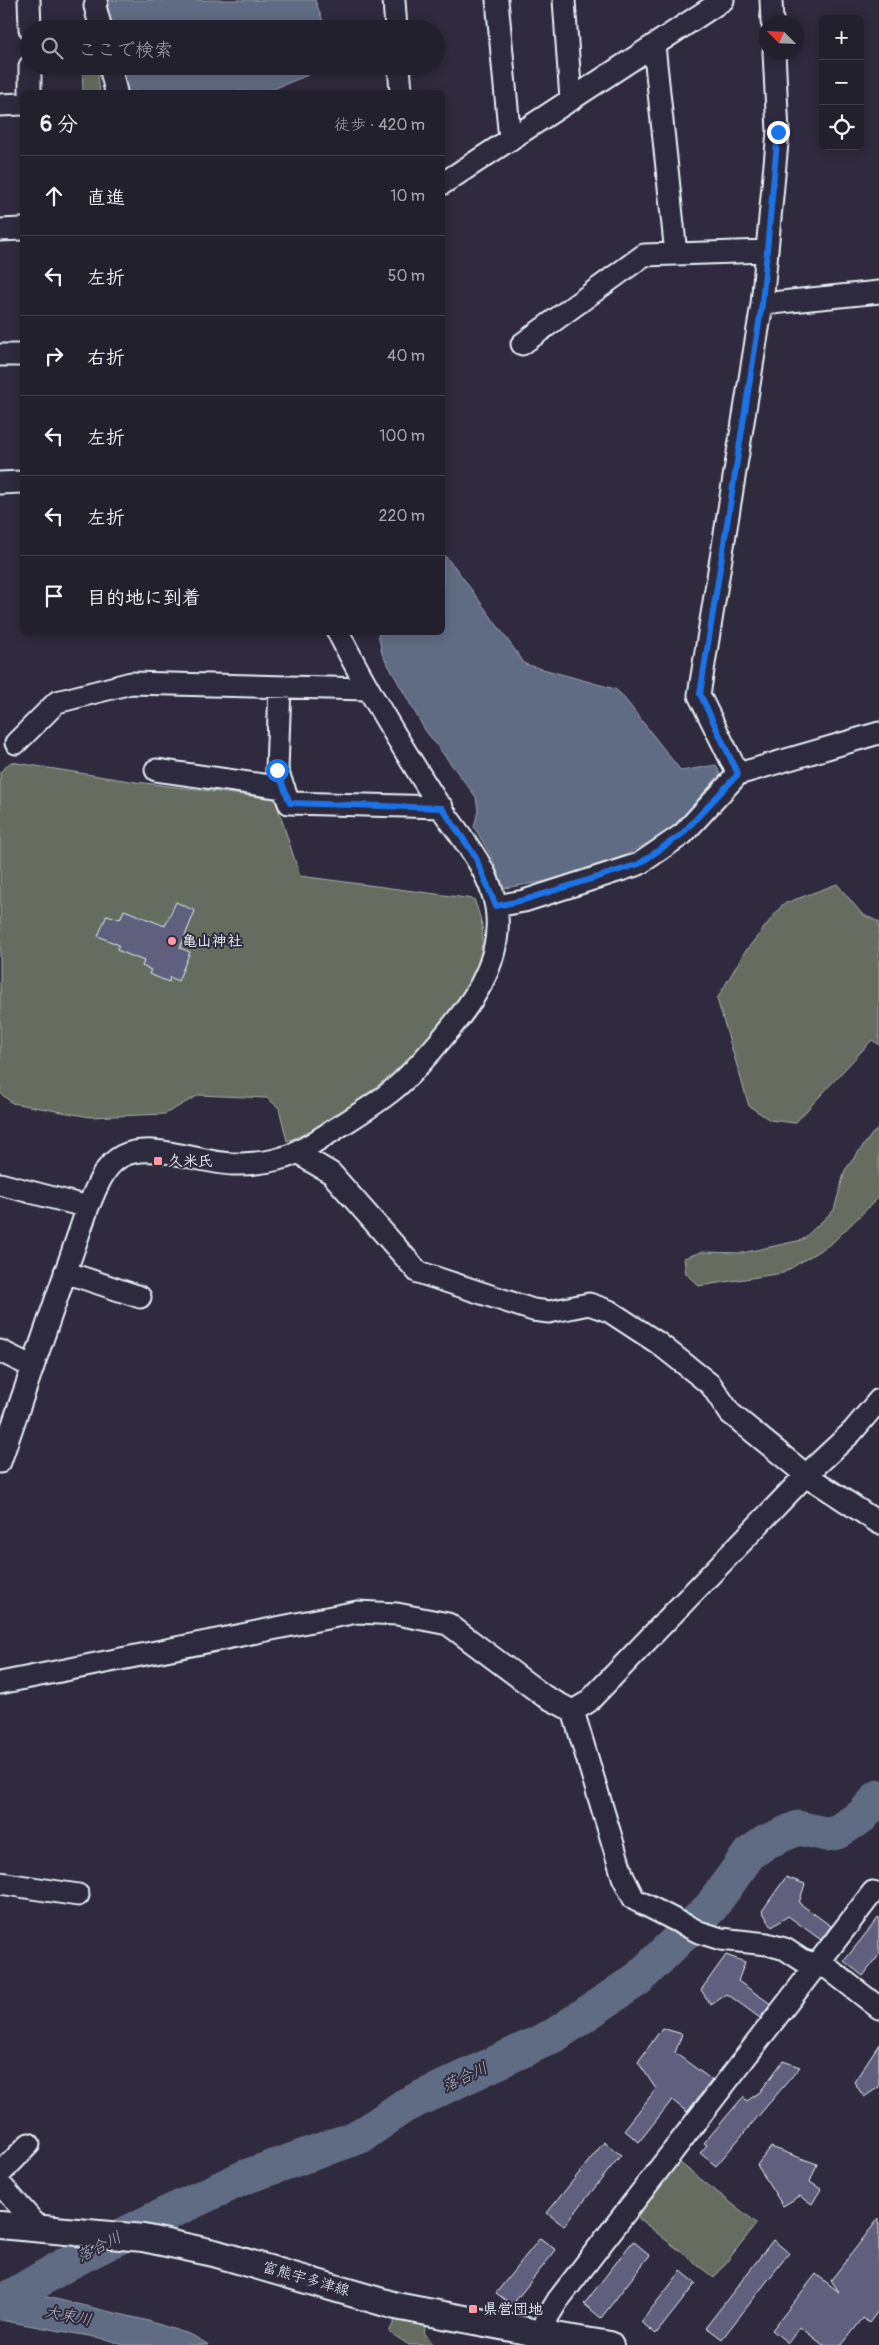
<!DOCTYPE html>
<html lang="ja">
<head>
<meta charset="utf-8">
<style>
  body { margin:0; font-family:Pangolin,"Klee One",sans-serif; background:#2f2d3a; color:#f1f3f6 }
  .controls { position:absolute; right:15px; top:15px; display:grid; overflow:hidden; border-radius:8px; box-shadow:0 2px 12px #0003 }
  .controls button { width:45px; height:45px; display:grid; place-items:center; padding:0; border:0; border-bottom:1px solid #403e4a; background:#23202e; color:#f1f3f6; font:25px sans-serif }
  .compass { position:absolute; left:759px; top:15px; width:45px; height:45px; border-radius:50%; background:#23202e; box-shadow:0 2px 12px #0003; rotate:294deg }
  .stop { position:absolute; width:15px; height:15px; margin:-11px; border:4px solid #1a73e8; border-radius:50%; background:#fff }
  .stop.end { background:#1a73e8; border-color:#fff; box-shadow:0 1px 5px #0008 }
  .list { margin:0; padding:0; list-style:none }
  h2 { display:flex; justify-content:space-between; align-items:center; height:65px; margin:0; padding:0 20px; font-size:21px }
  h2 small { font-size:16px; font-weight:400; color:#a3a3aa }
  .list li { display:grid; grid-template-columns:32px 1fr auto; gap:15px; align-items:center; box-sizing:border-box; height:80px; padding:0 20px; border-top:1px solid #403e4a }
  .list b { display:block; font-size:19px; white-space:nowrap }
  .list em { font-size:16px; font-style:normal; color:#a3a3aa }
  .icon { flex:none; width:28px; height:28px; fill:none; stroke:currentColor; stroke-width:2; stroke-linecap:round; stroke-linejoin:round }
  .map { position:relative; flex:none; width:879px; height:2345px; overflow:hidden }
  .search { position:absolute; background:#23202e; box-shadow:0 2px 12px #0003; left:20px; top:20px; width:425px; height:55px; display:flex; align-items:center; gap:12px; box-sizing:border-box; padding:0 18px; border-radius:28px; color:#a3a3aa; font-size:19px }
  .panel { position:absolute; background:#23202e; box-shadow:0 2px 12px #0003; left:20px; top:90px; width:425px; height:545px; border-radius:8px }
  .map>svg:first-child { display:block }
  .green { fill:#666d60; stroke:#a7afac }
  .water { fill:#616c83; stroke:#97a1b2 }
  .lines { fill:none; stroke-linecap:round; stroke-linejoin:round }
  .river { stroke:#616c83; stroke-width:35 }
  .building { fill:#61607e; stroke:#e8f1f8 }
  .minor-casing { stroke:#e8f1f8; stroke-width:25 }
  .major-casing { stroke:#e8f1f8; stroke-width:30 }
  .minor { stroke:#2f2a3d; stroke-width:21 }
  .major { stroke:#2f2a3d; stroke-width:26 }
  .route { stroke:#1a73e8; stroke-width:6 }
  .poi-dot { fill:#ff9aa2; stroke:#2f2a3d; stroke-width:2 }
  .labels { text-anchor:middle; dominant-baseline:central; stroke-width:4; stroke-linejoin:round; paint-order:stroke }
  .poi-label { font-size:15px; font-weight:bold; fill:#e8f1f8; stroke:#2f2a3d; text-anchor:start }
  .street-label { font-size:15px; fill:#e8f1f8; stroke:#2f2a3d }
  .water-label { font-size:16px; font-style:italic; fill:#abb5c3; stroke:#2f2a3d }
</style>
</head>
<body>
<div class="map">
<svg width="879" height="2345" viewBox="0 0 879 2345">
  <rect width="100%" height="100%" fill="#2f2a3d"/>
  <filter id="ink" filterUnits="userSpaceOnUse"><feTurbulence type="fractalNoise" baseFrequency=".02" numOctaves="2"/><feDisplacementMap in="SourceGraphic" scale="10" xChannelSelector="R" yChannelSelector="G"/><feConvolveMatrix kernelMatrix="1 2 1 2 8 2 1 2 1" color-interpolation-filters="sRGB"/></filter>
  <g filter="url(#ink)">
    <!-- green -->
    <path class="green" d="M82,66H97L100,92H83Z
      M11,762L136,782L275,799L300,876L474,899C477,907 480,916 482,925C484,934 480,964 476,974C474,981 468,987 464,993C429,1048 349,1118 287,1141L279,1108L267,1098L199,1095L165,1114L90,1117L12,1103L0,1093V772Z
      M837,884L862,914L879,922V1045L872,1040L795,1123L770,1120L749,1106L717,999L744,953L783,904Z
      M879,1128V1197L832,1243L783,1273L699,1286L686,1274L684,1258L701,1252L742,1253L802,1240L834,1210L845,1170L872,1134Z
      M676,2163H680L757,2223L714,2278L638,2218L637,2213Z
      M397,2316L428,2324L424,2332L433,2345H409L389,2332Z"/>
    <!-- water -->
    <path class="water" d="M108,0H315L326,29H110L107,16Z
      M120,66H316L308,75L266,92H126Z
      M443,554L455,567L525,664L615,689L621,694L681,771L716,765L720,774L671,830L624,856L561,879L504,888L491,856L474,827L478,811L476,797L425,730L382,654L378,633L442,632Z
      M0,2286L145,2320L192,2335L209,2345H123L105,2339L0,2320Z"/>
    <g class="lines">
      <!-- river -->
      <path class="river" d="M1,2303L68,2263L153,2220L245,2177L361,2136L404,2106L555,2035L638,1979L711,1907L749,1854L766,1842L798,1828L826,1834L837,1832L862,1816L879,1797"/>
    </g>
    <!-- building -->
    <path class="building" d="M176,902L195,911L180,948L190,952L178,981L170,977L169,982L149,974L151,970L142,966L144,961L117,950L119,945L98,936L107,915L120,919L124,910L165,926Z
      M786,1877L805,1884L799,1903L831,1926L821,1940L788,1916L772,1927L762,1911Z
      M879,1917V1955L863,1976L844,1961Z
      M726,1955L745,1962L738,1981L771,2004L760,2018L727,1994L711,2005L701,1990Z
      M662,2028L682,2034L675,2053L712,2080L687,2112L672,2100L639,2142L624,2130L656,2089L638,2062Z
      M879,2044V2087L864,2097L854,2082Z
      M783,2061L800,2067L716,2166L700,2153L707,2145L704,2143L743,2097L747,2101L760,2092Z
      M604,2142L621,2155L564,2226L547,2213Z
      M771,2147L817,2164L810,2182L821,2189L812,2204L800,2196L783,2206L757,2165Z
      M879,2218V2310L869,2323L863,2318L842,2345H823L800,2327L788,2343L772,2330L816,2274L839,2292L831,2280Z
      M540,2238L556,2250L512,2305L496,2293Z
      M773,2240L789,2253L722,2339L706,2327Z
      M633,2241L650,2255L601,2318L584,2304Z
      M681,2271L696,2283L656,2334L641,2322Z"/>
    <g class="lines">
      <defs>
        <path id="minor" d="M29,0L30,29
          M97,0L95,6L101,29
          M394,0L396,29
          M497,0L510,140
          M564,0L571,100
          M771,0L772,22
          M654,45L676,254
          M30,66V92
          M110,66L116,92
          M399,66L401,92
          M0,105L22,104
          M442,184L723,0
          M0,230L22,229
          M762,304L879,292
          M522,344L644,255L767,251
          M0,355H22
          M0,483L22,482
          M280,687L277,770L289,803L442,807
          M16,743L57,702L131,683L367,689
          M156,770L284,788
          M738,774L699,695L762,304L778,132L774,52
          M496,906L524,901L639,864L683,834L738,774L879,733
          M299,1150L309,1160L331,1173L418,1272L533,1310L549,1312L589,1304L609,1311L658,1343L711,1385L730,1413L806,1475L879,1523
          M0,1184L88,1207
          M65,1272L140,1297
          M0,1351L33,1367
          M0,1462L88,1207C96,1189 103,1166 122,1156C153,1141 199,1163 233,1164C248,1164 267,1163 282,1158C298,1154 314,1142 329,1133C349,1120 370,1108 389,1093C405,1081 419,1065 433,1049C468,1009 505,964 496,907C489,866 457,833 435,799C400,744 367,690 338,632
          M0,1683L357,1612L397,1614L448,1624L544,1696L573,1711L623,1877L634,1899L681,1923L699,1932L721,1939L767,1944L785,1949L802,1960L829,1969L879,2008
          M573,1711L588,1702L806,1475L852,1432L879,1400
          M0,1883L78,1895
          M0,2174L29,2144
          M0,2184L39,2228
          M540,2345L547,2318L558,2300L873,1892"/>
        <path id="major" d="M0,2225L143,2238L214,2253L396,2306L543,2334L610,2345"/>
      </defs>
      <!-- minor casing -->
      <use href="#minor" class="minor-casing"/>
      <!-- major casing -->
      <use href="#major" class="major-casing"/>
      <!-- minor -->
      <use href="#minor" class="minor"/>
      <!-- major -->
      <use href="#major" class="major"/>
    </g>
  </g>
  <g class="lines" filter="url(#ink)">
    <!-- route -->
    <path class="route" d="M277,770L290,803L442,808L475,856L496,906L524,900L639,864L682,834L738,774L700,694L762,304L778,132"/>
  </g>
  <!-- markers -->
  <g class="poi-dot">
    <circle cx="172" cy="941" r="5"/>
    <rect x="153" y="1156" width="10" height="10" rx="2.5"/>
    <rect x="468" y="2304" width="10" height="10" rx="2.5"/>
  </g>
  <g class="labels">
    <!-- poi labels -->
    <g class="poi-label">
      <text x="182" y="941">亀山神社</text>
      <text x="168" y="1161">久米氏</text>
      <text x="483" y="2309">県営団地</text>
    </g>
    <!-- street labels -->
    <g class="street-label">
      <text transform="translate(306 2279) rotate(16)">富熊宇多津線</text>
    </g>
    <!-- water labels -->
    <g class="water-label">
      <text transform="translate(465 2077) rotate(-25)">落合川</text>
      <text transform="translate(99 2247) rotate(-27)">落合川</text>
      <text transform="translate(68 2316) rotate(11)">大束川</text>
    </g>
  </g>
</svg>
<div class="controls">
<button>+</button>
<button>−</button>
<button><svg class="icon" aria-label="locate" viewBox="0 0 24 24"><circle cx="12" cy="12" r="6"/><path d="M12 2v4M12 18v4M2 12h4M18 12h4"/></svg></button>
</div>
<svg class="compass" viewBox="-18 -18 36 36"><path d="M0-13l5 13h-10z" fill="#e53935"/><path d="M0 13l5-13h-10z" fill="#a3a3aa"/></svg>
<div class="stop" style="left:277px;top:770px"></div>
<div class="stop end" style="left:778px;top:132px"></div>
<div class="search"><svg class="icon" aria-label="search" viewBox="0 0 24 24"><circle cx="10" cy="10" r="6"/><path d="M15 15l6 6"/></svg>ここで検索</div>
<section class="panel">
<h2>6 分<small>徒歩 · 420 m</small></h2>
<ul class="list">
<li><svg class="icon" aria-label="ahead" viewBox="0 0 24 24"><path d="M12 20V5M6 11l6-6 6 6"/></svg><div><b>直進</b></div><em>10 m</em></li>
<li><svg class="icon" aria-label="left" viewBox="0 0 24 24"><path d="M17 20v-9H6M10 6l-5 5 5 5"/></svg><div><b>左折</b></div><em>50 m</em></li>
<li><svg class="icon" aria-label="right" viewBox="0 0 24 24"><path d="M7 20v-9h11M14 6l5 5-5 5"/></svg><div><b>右折</b></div><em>40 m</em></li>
<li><svg class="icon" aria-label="left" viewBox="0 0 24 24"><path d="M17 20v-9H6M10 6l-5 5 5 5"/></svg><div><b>左折</b></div><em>100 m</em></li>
<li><svg class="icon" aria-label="left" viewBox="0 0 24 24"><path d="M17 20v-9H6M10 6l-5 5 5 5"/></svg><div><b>左折</b></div><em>220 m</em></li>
<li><svg class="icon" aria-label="arrive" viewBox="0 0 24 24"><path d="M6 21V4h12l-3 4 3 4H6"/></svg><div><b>目的地に到着</b></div></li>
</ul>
</section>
</div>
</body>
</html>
